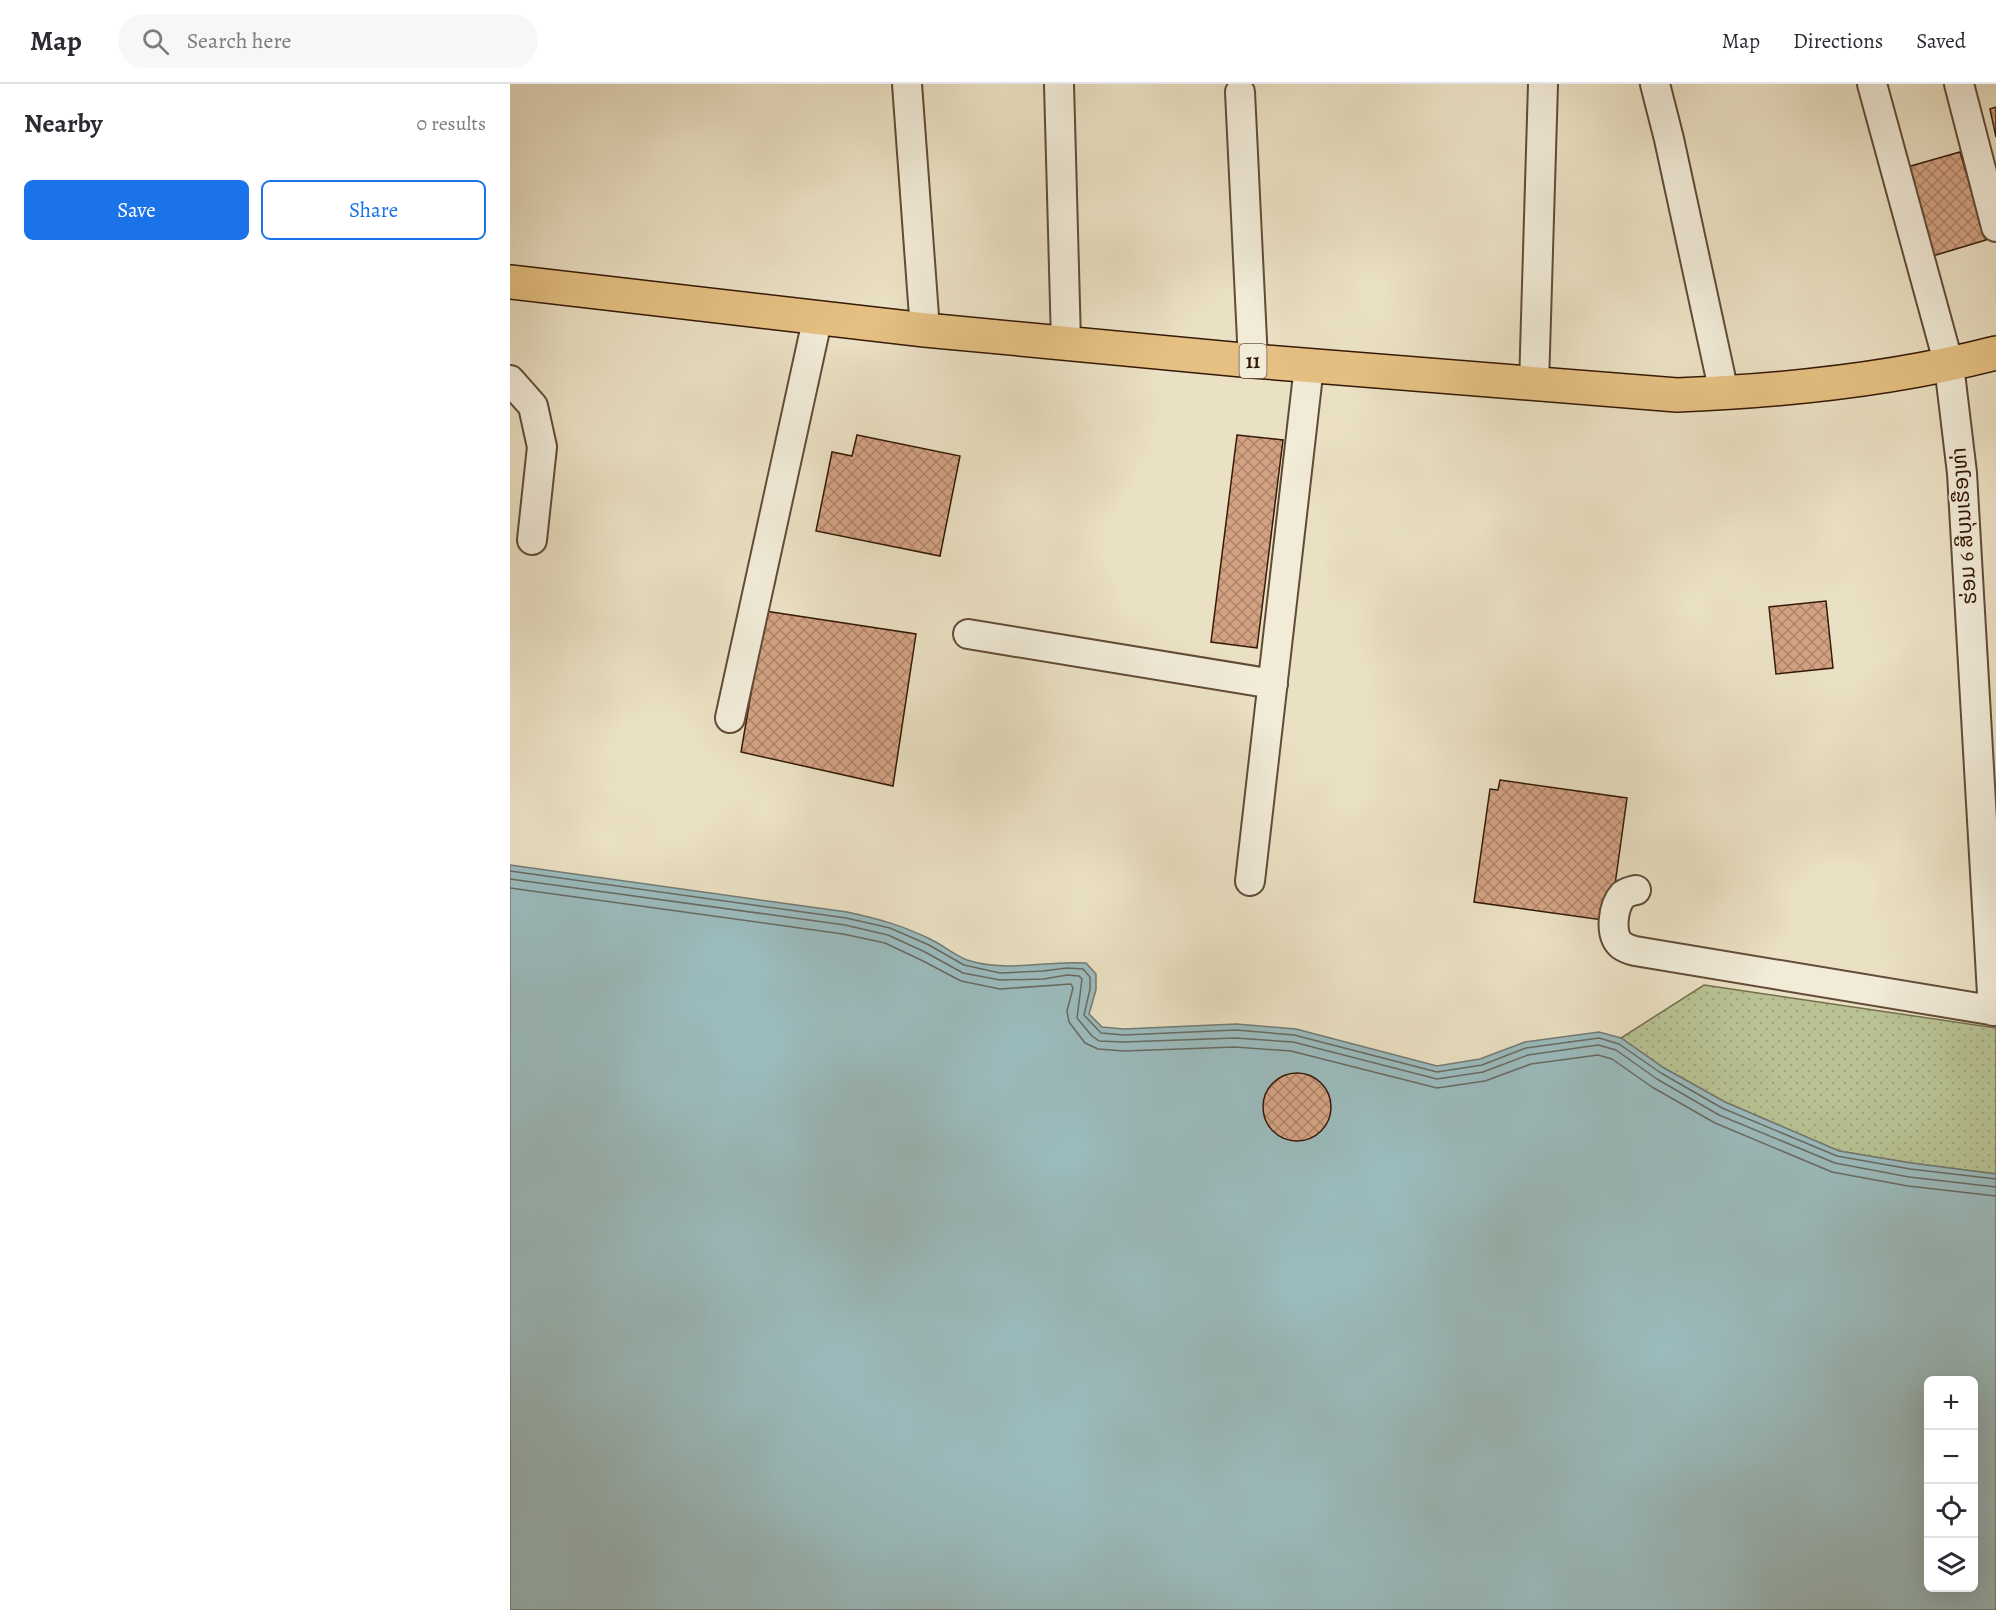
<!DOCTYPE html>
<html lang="en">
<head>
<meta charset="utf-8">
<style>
  body { margin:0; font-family:Alegreya,"Noto Sans Lao",serif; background:#f7f7f7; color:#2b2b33 }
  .controls { position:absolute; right:18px; bottom:18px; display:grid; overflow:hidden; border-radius:9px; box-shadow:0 6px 24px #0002 }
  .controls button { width:54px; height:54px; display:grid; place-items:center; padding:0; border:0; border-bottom:2px solid #e1e1e2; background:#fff; color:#2b2b33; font:30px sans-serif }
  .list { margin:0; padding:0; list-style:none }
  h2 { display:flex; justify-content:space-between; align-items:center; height:78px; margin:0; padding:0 24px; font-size:26px }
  h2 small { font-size:20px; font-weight:400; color:#7c7c81 }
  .actions { display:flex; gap:12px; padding:18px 24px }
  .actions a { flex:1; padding:14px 0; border:2px solid #1a73e8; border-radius:9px; text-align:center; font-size:21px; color:#1a73e8 }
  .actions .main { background:#1a73e8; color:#fff }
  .icon { flex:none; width:33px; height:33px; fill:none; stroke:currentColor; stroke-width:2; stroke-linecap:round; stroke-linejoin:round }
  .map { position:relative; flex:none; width:1486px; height:1526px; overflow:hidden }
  header { display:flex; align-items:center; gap:36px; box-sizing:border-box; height:84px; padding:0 30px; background:#fff; border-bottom:2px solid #e1e1e2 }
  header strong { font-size:28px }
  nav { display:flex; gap:33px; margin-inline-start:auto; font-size:21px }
  .search { width:420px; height:54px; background:#f7f7f7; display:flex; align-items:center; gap:15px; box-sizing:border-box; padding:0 21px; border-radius:33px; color:#7c7c81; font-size:22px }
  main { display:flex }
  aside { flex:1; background:#fff }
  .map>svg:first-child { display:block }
  .grass { fill:url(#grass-dots); stroke:#766e4d; stroke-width:1.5 }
  .water { fill:#9bbbbd; stroke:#727a74; stroke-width:1.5; fill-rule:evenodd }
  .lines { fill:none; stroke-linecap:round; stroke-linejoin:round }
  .shore { stroke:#686a62; stroke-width:1.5 }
  .building { fill:url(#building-cross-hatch); stroke:#351907; stroke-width:1.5 }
  .minor-casing { stroke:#624b36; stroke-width:32 }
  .highway-casing { stroke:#351907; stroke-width:36 }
  .minor { stroke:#f1ebd8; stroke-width:28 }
  .highway { stroke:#e5c082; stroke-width:33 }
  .labels { text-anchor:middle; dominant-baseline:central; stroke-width:4.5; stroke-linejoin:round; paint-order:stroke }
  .shield { fill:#f1ebd8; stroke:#6d5846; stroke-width:1.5 }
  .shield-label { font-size:20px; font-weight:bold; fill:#351907 }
  .street-label { font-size:21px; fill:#351907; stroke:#f1ebd8 }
</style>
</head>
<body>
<header>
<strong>Map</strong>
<div class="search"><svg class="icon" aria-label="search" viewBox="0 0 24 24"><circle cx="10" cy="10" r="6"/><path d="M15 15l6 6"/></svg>Search here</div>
<nav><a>Map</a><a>Directions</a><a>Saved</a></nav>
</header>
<main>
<aside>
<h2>Nearby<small>0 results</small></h2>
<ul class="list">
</ul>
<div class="actions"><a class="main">Save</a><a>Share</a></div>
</aside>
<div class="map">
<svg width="1486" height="1526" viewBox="0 0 1486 1526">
  <defs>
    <pattern id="grass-dots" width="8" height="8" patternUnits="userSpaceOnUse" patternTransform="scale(1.5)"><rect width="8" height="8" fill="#b8c293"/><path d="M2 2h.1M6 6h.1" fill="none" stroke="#9fa67d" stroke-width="1.8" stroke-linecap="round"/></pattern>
    <pattern id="building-cross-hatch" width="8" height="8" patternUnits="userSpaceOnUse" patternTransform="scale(1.5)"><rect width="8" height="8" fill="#d3a282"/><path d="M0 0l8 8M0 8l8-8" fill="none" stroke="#ac8368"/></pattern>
  </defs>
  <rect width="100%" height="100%" fill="#eae0c3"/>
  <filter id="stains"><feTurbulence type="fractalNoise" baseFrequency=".00333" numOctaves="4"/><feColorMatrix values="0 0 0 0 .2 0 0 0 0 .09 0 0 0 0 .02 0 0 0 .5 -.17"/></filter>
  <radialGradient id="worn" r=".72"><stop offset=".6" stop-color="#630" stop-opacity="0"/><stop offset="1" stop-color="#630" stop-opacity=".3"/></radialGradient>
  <!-- grass -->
  <path class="grass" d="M1194,901L1486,944V1090L1401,1079L1329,1067L1215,1018L1154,984L1111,954Z"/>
  <!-- water -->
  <path class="water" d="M0,781L337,828C369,835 391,841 420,855C433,861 444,871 457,876C497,889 536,876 576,879L586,890V906L579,930L592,943L614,945L726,940L786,945L927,982L970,975L1015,958L1089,948L1111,954L1154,984L1215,1018L1329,1067L1401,1079L1486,1090V1526H0ZM1418,1296H1464V1504H1418Z"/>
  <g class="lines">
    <!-- shore -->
    <path class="shore" d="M0,787L336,834L380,844L419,861L454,881L490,889L533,887L557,884L573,885L580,893V905L574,931L591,949L614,951L726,946L784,951L927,988L972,981L1016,964L1089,954L1109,960L1151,989L1212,1024L1327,1072L1400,1085L1486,1095
      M0,795L335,841L378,851L415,868L453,889L490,896L534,895L557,891L569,892L572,895L567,934L582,952L589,957L614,958L725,954L783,958L927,995L973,988L1018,971L1088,961L1106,966L1147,995L1209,1031L1325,1079L1399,1093L1486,1103
      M0,804L333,850L375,859L411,876L451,897L490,905L561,900L563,904L557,927L559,938L575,959L588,965L614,967L725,963L781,967L927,1004L975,997L1021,980L1088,971L1102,975L1142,1003L1205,1039L1322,1088L1398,1102L1486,1112"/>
  </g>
  <!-- building -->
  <path class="building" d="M1486,23V53L1480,25Z
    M1450,68L1476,156L1416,174L1390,85Z
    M347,351L450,372L430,472L306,447L322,368L342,372Z
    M727,351L773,356L747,564L701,558Z
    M1316,517L1323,584L1266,590L1259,523Z
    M255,527L406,550L383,702L231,668Z
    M990,696L1117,714L1100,837L964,818L980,705L988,706Z
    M753 1023a34 34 0 1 1 68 0a34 34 0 1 1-68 0Z"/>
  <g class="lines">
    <defs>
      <path id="minor" d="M397,0L415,246
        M549,0L556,258
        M1145,0L1159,55L1214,309
        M1362,0L1439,281L1452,389L1483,927
        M1449,0L1486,143
        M730,8L743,277
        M0,296L23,322L32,363L22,456
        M1024,301L1033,0
        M458,550L763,600
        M220,634L308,232
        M740,797L799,282
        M1126,806C1121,807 1117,808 1113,811C1103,822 1099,850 1111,861C1115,864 1121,866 1125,867L1486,927"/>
      <path id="highway" d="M0,198L415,246L743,277L1167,311C1271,307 1386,295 1486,269"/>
    </defs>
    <!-- minor casing -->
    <use href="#minor" class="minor-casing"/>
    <!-- highway casing -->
    <use href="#highway" class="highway-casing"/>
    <!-- minor -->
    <use href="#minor" class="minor"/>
    <!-- highway -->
    <use href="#highway" class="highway"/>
  </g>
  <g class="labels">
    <!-- shield labels -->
    <rect class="shield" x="729.5" y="260" width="27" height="34" rx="4.5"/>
    <g class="shield-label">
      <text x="743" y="277">11</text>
    </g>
    <!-- street labels -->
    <g class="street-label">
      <text transform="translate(1454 442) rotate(-94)">ຮ່ອມ 6 ສີບຸນເຮືອງທ່າ</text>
    </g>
  </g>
  <rect width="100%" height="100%" filter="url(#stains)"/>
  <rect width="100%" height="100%" fill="url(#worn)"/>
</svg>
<div class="controls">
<button>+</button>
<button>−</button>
<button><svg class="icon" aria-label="locate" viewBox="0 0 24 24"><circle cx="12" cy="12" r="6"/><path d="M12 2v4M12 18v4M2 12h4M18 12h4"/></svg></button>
<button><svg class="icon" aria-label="layers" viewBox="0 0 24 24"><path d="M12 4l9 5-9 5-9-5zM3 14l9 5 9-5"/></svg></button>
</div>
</div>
</main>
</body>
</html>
